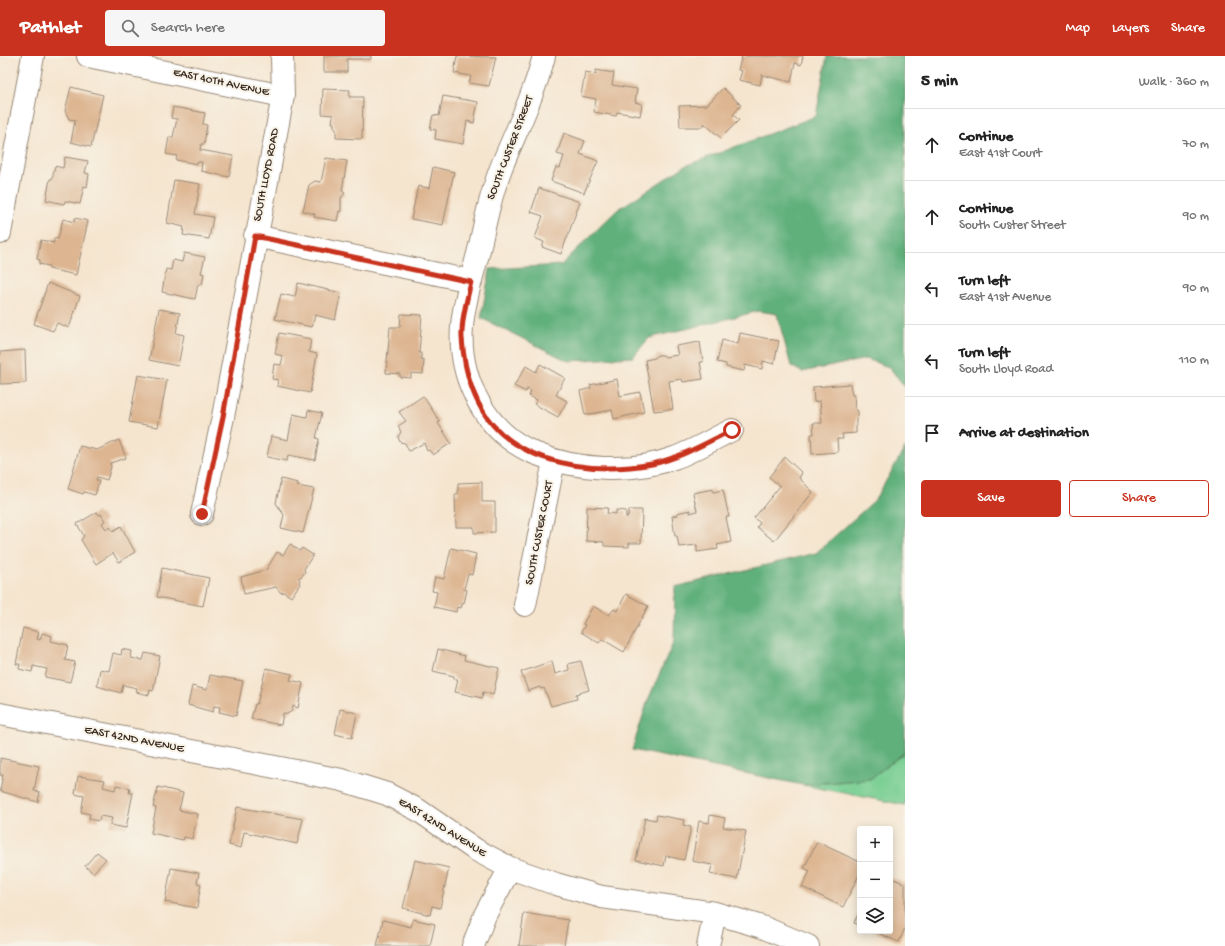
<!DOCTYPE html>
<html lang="en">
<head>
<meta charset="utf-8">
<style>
  body { margin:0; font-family:"Gochi Hand",sans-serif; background:#f6f6f6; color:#222 }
  .controls { position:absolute; right:12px; bottom:12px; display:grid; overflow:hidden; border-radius:4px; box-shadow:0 2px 10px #0003 }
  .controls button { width:36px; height:36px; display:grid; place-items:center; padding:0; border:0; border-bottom:1px solid #e0e0e0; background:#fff; color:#222; font:20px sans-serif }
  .stop { position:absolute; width:12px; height:12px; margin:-9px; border:3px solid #c8321e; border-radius:50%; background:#fff }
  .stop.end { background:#c8321e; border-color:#fff; box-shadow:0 1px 4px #0008 }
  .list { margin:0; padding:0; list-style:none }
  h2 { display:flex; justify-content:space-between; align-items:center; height:52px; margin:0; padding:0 16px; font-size:17px }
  h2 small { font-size:13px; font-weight:400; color:#767676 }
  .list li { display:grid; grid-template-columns:26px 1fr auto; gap:12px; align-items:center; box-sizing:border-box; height:72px; padding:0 16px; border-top:1px solid #e0e0e0 }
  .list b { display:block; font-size:15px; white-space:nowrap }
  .list p { margin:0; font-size:13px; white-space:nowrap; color:#767676 }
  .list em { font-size:13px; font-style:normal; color:#767676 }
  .actions { display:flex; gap:8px; padding:12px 16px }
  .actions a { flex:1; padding:9px 0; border:1px solid #c8321e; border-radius:4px; text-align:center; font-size:14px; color:#c8321e }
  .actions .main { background:#c8321e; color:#fff }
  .icon { flex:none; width:22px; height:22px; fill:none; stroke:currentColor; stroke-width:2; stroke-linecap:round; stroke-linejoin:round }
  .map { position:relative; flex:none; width:905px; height:890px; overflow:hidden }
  header { display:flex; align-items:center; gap:24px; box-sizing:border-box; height:56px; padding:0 20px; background:#c8321e; color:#fff }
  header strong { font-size:19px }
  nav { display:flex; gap:22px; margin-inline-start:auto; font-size:14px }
  .search { width:280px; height:36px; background:#f6f6f6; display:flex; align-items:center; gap:10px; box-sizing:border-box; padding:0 14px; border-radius:4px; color:#767676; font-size:15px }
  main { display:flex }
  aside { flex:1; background:#fff }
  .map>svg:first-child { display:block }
  .green { fill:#76cd91; stroke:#587c58 }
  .forest { fill:#60b07b; stroke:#4e6d4c }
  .building { fill:#ddb591 }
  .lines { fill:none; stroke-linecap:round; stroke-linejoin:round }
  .minor-casing { stroke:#988876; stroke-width:24 }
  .minor { stroke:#fff; stroke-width:22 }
  .route { stroke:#c8321e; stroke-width:5 }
  .labels { text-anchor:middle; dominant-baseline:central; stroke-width:4; stroke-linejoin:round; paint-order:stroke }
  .street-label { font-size:12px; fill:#3b2a1e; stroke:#f7f3e8 }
</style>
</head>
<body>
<header>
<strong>Pathlet</strong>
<div class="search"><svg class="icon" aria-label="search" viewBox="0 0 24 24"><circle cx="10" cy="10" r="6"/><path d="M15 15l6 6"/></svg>Search here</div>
<nav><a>Map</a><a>Layers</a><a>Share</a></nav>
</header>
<main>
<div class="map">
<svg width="905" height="890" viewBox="0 0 905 890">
  <rect width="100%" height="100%" fill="#f7f3e8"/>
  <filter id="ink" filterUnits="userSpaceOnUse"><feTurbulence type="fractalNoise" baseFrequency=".025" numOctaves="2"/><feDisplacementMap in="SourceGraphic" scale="8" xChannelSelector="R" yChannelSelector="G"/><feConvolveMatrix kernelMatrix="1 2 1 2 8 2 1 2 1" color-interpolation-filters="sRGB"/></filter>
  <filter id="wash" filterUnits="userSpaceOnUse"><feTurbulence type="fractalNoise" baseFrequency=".012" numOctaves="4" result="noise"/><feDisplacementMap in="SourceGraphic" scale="16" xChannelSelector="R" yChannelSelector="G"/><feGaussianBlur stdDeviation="0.9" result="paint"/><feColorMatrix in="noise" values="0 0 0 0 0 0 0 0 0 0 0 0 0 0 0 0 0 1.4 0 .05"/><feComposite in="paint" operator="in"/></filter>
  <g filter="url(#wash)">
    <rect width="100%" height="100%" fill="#f5e5cf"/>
    <!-- green -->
    <path class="green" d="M905,696V749L803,729L870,723Z"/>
    <!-- forest -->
    <path class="forest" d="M827,0H905V331L889,311L866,303L802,316L791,310L777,258L759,255L649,282L633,301L568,305L481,262L490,213L561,209L617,154L685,110L816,60Z
      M905,392V696L870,723L803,729L632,694L648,644L674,585L675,531L816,497L875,444Z"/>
    <g id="blocks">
      <!-- building -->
      <path class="building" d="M324,0H371V3H347V16H324Z
        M457,0L496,1L489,30L469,27L471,20L454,17Z
        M742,0H803L801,9L795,7L791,26L762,19L760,29L739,24L742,15L738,14Z
        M596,14L614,17L612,29L637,33L635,46L642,48L640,60L617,56L616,60L594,56L596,43L581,40L585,16L596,18Z
        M71,31L103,39L91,91L71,86L75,64L69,63L65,55Z
        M723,32L741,49L733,59L739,64L721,82L704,67L702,71H680L679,50L707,49Z
        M323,33L350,34L349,41H363L362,83L336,82V72H334V67H332L333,59L322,58Z
        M443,40L478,46L474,67L467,65L463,88L435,83L436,74L430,73L433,59L439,60Z
        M173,51L205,57L203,68L207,69L204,88H201L200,94L233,100L229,121L201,115L202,106H198L197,108L176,104L177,100L166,98L169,81H173L177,63L171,62Z
        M564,77L585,85L580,98L598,105L584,137L551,125L556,111L560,112L564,100L557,98Z
        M65,101L88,105L85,117L89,118L87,131L84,130L80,148L65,145L64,148L46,144L50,123H52L55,110L63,112Z
        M326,102L347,105L342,135L345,137L341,142V156L339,155L337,165L314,161L315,158L303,155L309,129L315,125L321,126Z
        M433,111L454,116L443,169L411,163L418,130L429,132Z
        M174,124L200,128L195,158L213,161L209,183L183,179L184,171L167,167Z
        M539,132L580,146L561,198L542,191L544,186L535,182L543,160L531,156Z
        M75,162L88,165L76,219L49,213V210L39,208L40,204L37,203L41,184L54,187V182L58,183L63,163L74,166Z
        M184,197L205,201L201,217L204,218L202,229L198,228L195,243L162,236L166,213L171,214L173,204L182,206Z
        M48,227L80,240L69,272L57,267L53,275L34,268Z
        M298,227L341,237L335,264L315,259L312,271L275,263L281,238L295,241Z
        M159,253L180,257L176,277L184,279L178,310L149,304Z
        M401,258L422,259L419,297H421V303L424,304L423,318L411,317V322L400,321V318L386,317L390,271H400Z
        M279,277L311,283L309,296L317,298L310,337L277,330L278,324L272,323L274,308L281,309L283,300L275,298Z
        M740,277L779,285L774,308L763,305L762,313L745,309L744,315L726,311V308L717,306L722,284L738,288Z
        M700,286L703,306H700L703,323L683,326L682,323L669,325L673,353L654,355L645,304L655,302L657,299H663L665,301L678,299L676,290Z
        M25,294L26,327L0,328V296Z
        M540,308L565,322L556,339L567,345L558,361L534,348L537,344L529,340L531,335L527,333L526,336L514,330L526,310L536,316Z
        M138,319L167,324L158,371L129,366Z
        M617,323L620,340L640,336L644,356L614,363L612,354L585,359L580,335L591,332L590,329Z
        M850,328L852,339H854L855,353L858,355V360L856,363V377L842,378L843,383H837L838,396L812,398L811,378H814L813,367H822L820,345L814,346L813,331Z
        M423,340L440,366L438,367L451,387L433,399L429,394L427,395L424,387L409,395L405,387L400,386L398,381L401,376L398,370L406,365L399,356Z
        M308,354L322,357L316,382L319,383L315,404L288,399L287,405L267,401L271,380L288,384L293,358L307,361Z
        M119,384L126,402L110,407L111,411L107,424L97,421L96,424L99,425L95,439L84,436L83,438L68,433L80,390L97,394Z
        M785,401L802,417L799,422L813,436L774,485L757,471L760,467L754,462L780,430L769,421Z
        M281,423L298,427L297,430L314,433L303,477L281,472L284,459L276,447Z
        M482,426V446H495V476L474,477V471H456L455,438H458V427Z
        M713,433V436L723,434L729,461H726L731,486L717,489L718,493L697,496V489L679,491L677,480H675L672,460L678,459L677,457L690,454V457L697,455L693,437Z
        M587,451L608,452L607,457L616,458V454L626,455V461H628L629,454H642L641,487H629V491L604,490V486L586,485Z
        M97,456L99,459L101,458L105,465L102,467L106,473L110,471L113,475L121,470L135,496L119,506L113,497L96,508L81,484L84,480L77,468Z
        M290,488L300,495L302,492L313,499L304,513L305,516L302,520L298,522L300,524L299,527L300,528L291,541L284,536L281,537L276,531L244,538L241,521L266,514L277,496L283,499Z
        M451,492L476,498L472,519L468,518L464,533L467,534L464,547L463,546L461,552L457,551L456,556L434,551L437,536L432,535L435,521L444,523Z
        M162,512L209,522L203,550L157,541Z
        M626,538L648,550L624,596L602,583L599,587L581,576L585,569L583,568L593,550L609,559L614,553L617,555Z
        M23,572L39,576L37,583L40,584L42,577L52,580L51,585L68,589L65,604L75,606L70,626L45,621L47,613L33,610L32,616L19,613L20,608H16Z
        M122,593L132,595L131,602L143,604L145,597L160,600L153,635L150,634L149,639L136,636L137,632L123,629L121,637L97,630L100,613L109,615L113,597L121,599Z
        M438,593L465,600L464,604L499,612L493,639L483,636L482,642L455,636L458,624L454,623V620L433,615Z
        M552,605L555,618L569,614L568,608L581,605L589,634L576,638L577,643L551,650L544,632L541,633L540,631L528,635L521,616Z
        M266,612L292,618L290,624L303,627L298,652L293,650L292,655L287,658L283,657L281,669L251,663L255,648H257Z
        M210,619L243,625L236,660L219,656L220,651L214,650L213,656L188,649L192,630L207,634Z
        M340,653L357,657L352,682L335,678Z
        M0,702L39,710L34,735L40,736L38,746L0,735L3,719H0Z
        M78,720L105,724L103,731L115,734L116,729L130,732L129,737H133L126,772L110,769L112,762L100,760L99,765L89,763L90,758L81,756L84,740L75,738Z
        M158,731L183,737L179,754L198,758L192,783L184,781L183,784L151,777L156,752L153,751Z
        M237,751L303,763L297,788L244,776L241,792L229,789Z
        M657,759L684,764L683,769L691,771L684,804L666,800L664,810L636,804L645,762L656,764Z
        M710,759L725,762L723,771L746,775L737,823L710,818L712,809L692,805L699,765L709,767Z
        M817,786L860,806V817L843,851L802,831L810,815L804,812Z
        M97,796L106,803L93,817L85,810Z
        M415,804L449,812L440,852L432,850L430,859L403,852Z
        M171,812L199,817L197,827L201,828L197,852L165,846Z
        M890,821L905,828V872L899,886L873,875H890Z
        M860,854V869L854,867Z
        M524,857L568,864L564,890H519Z
        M413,863L435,868L430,890H377L383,864L411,871Z"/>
    </g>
  </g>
  <g filter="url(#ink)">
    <use href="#blocks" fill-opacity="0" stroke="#988876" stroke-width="1"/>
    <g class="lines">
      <defs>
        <path id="minor" d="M88,0L283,40
          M544,0C534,39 516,75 501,112C491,138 485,166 479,194C473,218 464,244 462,270C458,322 485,376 534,397C575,414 631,418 674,402C694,395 713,383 732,374
          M0,177L33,0
          M255,180L471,225
          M202,458L223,361L283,40L282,0
          M525,549L554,405
          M0,658L342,724L387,738L418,754L476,794L510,812L556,828L602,841L715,857L762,871L808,890
          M473,890L485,859L510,812
          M708,890L715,857"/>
      </defs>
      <!-- minor casing -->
      <use href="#minor" class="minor-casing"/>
      <!-- minor -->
      <use href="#minor" class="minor"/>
    </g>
  </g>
  <g class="lines" filter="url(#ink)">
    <!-- route -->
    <path class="route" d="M202,458L223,361L255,180L471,226C467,244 461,264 462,282C464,316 475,355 502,378C541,412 603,417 652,408C680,402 706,387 732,374"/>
  </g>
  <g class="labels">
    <!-- street labels -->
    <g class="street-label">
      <text transform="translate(221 27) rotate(12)">EAST 40TH AVENUE</text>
      <text transform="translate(511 92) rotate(-69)">SOUTH CUSTER STREET</text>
      <text transform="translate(267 119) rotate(-79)">SOUTH LLOYD ROAD</text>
      <text transform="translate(540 477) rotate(-79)">SOUTH CUSTER COURT</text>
      <text transform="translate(134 684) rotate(11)">EAST 42ND AVENUE</text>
      <text transform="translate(442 772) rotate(32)">EAST 42ND AVENUE</text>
    </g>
  </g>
</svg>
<div class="controls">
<button>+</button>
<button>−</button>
<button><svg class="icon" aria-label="layers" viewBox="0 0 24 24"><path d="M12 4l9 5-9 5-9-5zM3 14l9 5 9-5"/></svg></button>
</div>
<div class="stop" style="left:732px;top:374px"></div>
<div class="stop end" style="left:202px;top:458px"></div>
</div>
<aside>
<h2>5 min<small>Walk · 360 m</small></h2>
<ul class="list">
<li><svg class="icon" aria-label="ahead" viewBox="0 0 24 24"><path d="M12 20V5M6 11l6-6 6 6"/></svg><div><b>Continue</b><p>East 41st Court</p></div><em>70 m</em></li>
<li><svg class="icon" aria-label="ahead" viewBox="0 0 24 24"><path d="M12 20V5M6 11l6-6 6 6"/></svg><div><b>Continue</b><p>South Custer Street</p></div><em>90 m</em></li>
<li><svg class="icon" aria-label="left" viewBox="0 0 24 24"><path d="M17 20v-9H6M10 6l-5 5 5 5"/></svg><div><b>Turn left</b><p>East 41st Avenue</p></div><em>90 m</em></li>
<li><svg class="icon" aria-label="left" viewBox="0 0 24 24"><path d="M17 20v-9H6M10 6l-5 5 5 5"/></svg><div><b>Turn left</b><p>South Lloyd Road</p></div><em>110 m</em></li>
<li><svg class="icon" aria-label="arrive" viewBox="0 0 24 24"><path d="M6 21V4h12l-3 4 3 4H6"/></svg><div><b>Arrive at destination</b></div></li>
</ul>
<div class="actions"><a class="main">Save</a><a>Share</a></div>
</aside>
</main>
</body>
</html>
